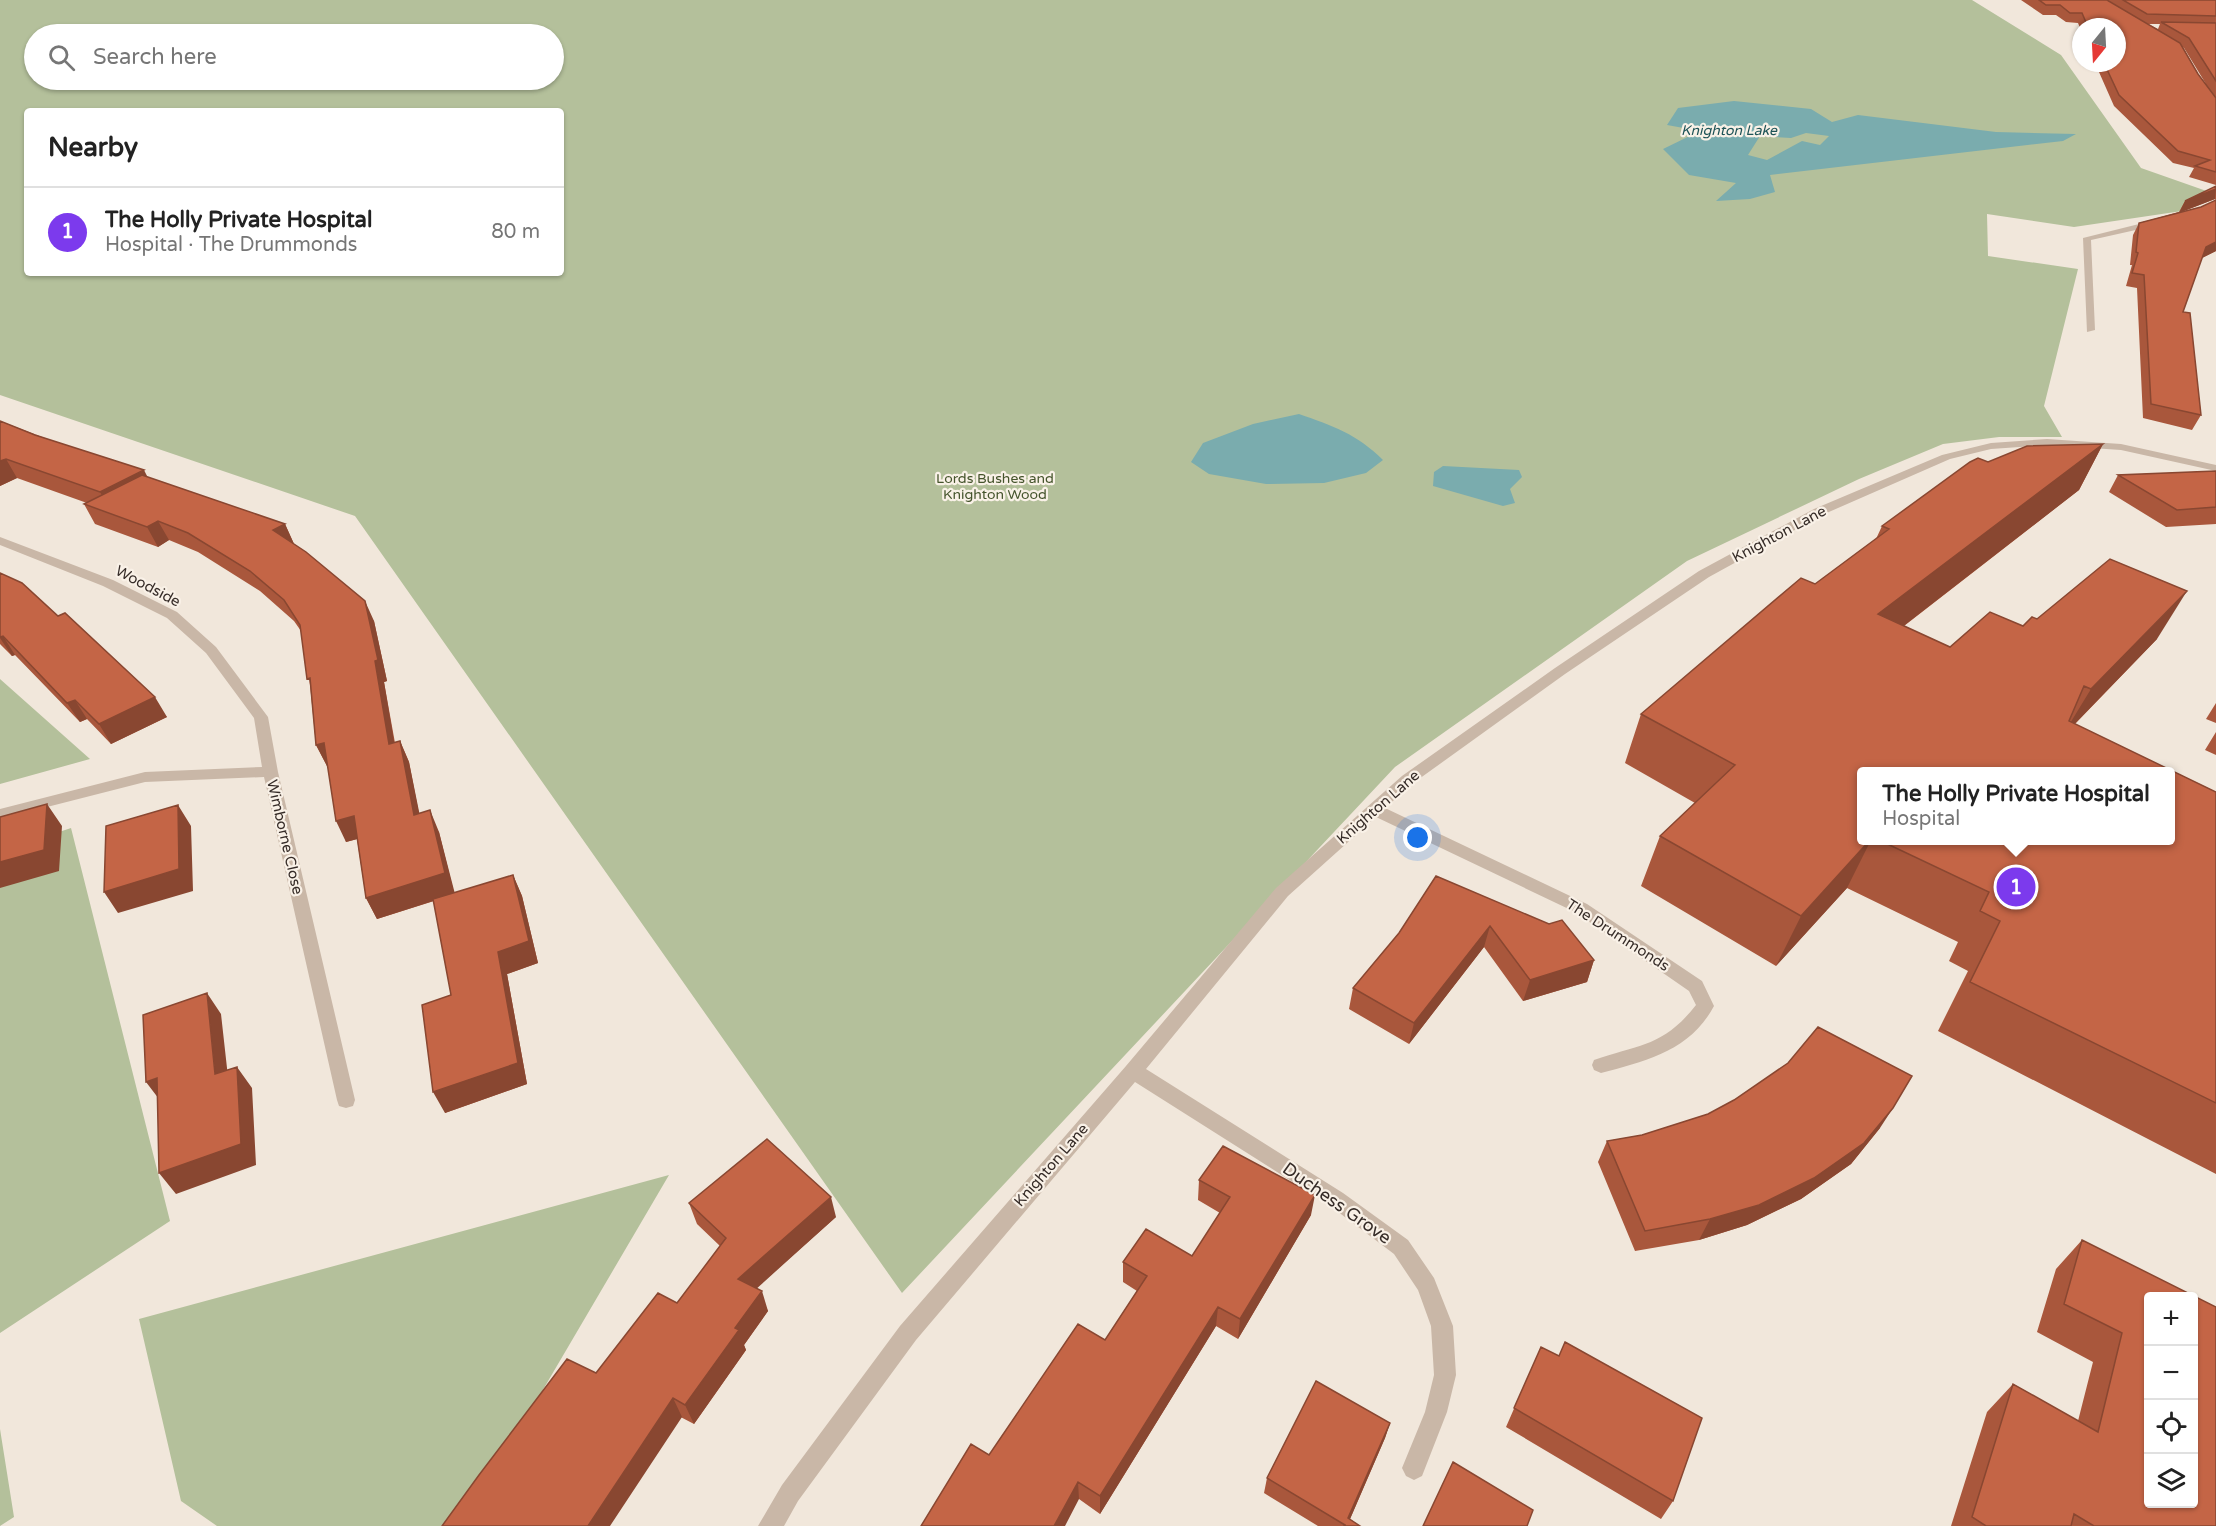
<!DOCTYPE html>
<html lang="en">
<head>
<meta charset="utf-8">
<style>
  body { margin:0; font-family:"Varela Round",sans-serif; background:#f6f6f6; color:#222 }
  .controls { position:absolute; right:18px; bottom:18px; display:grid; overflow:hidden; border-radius:6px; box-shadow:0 2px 4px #0004 }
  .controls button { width:54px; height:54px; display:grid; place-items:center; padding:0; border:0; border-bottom:2px solid #e0e0e0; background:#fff; color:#222; font:30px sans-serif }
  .compass { position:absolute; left:2072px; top:18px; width:54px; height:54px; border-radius:50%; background:#fff; box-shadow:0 2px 4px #0004; rotate:198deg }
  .you { position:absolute; left:1418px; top:838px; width:21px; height:21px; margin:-15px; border:4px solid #fff; border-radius:50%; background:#1a73e8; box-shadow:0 0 0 9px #1a73e833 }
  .badge { display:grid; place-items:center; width:39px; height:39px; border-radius:50%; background:#7c3aed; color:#fff; font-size:20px; font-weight:700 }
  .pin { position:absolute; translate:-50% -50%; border:3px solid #fff; box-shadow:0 2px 6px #0006 }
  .popup { position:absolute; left:1857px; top:767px; width:318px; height:78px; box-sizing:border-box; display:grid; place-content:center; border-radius:6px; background:#fff; filter:drop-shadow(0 2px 4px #0005); font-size:20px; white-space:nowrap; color:#767676 }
  .popup b { font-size:22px; color:#222 }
  .popup::after { content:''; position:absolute; left:50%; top:100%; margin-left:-12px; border:12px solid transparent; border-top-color:#fff }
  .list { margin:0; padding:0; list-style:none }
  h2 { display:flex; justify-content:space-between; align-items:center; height:78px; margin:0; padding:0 24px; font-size:26px }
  h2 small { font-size:20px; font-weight:400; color:#767676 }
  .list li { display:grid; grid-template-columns:39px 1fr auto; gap:18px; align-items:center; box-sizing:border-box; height:90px; padding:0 24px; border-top:2px solid #e0e0e0 }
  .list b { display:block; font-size:22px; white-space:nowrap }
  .list p { margin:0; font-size:20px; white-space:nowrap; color:#767676 }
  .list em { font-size:20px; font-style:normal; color:#767676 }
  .icon { flex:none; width:33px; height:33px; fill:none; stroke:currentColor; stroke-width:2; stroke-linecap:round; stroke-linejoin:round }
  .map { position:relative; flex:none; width:2216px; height:1526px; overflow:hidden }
  .search { position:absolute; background:#fff; box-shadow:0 2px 4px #0004; left:24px; top:24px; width:540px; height:66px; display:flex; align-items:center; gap:15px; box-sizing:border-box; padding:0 21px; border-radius:33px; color:#767676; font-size:22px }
  .panel { position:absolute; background:#fff; box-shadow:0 2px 4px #0004; left:24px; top:108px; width:540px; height:168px; border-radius:6px }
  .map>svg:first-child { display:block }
  .green { fill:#b4c09b; fill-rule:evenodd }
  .water { fill:#7aacae; fill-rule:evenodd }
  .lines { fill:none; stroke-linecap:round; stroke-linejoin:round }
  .minor { fill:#c9b7a7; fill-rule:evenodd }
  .wall { fill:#a9573c; fill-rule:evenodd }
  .shaded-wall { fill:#894731 }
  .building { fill:#c46546; stroke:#894731; stroke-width:1.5; fill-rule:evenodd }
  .labels { text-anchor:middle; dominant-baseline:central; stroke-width:4.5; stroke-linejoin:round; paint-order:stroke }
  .far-water-label { font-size:14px; font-style:italic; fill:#1e5357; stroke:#f9f1e7 }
  .far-park-label { font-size:14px; fill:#45542c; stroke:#f9f1e7 }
  .street-label { font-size:15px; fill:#362c28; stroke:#f9f1e7 }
  .near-street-label { font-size:18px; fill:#362c28; stroke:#f9f1e7 }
</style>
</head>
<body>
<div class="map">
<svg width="2216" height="1526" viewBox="0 0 2216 1526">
  <rect width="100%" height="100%" fill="#f1e7db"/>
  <!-- green -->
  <path class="green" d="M0,0H1972L2061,55L2141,168L2215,194L2182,211L2074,227L1987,214L1988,256L2078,269L2044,406L2062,437H1999L1943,444L1859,479L1687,561L1395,767L902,1293L355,516L0,395ZM34,34H554V80H34ZM27,111H561V273H27Z
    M0,679L90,759L0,784Z
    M71,828L170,1221L0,1333V852Z
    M669,1175L463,1526H217L181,1501L139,1319Z
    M0,1429L14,1517L0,1526Z"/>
  <!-- water -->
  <path class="water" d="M1734,101L1811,109L1832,122L1858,115L1996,132L2076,134L2063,141L1770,175L1775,192L1750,199L1716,201L1736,183L1689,175L1663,149L1700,131L1667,125L1678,108ZM1806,133L1829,136L1820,145L1802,141L1767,160L1748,155L1760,136L1791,138Z
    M1299,414C1333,426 1357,434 1383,460L1366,473L1324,483L1266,484L1209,474L1191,462L1203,443L1253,424Z
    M1443,466L1519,470L1522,477L1510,489L1515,503L1503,506L1433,486L1434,472Z"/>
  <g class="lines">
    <!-- minor -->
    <path class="minor" d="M2155,220L2159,223L2158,225L2091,240L2095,330L2087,332L2083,238Z
      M2047,439L2121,444L2216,465V471L2121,450L2047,445L1991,449L1950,459L1822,515L1709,577L1565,674L1412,784L1385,808L1587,904L1702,981L1714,1006C1690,1051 1646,1061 1601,1073L1594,1070L1592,1065L1594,1060C1640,1044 1663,1047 1696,1005L1689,991L1575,912L1376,817L1288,896L1146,1069L1343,1193L1408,1240L1434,1278L1453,1326L1456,1375L1447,1412L1422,1476L1414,1480L1406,1476L1402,1468L1425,1412L1434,1375L1431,1326L1418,1290L1394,1254L1329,1205L1135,1082L916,1340L798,1501L784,1526H758L782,1485L900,1326L1126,1066L1276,888L1402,776L1555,668L1699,571L1814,509L1942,455L1991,443Z
      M0,537L113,580L177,612L216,647L268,717L278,772L355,1100L353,1106L346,1108L339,1106L337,1100L264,777L145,782L0,819V809L145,772L262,767L254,718L206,653L167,618L103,586L0,545Z"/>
  </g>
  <!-- wall -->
  <path class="wall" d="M2021,0H2216V185L2189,177L2194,168L2173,163L2114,106L2095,63H2117V27H2081V30L2078,23L2066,22L2056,15H2043ZM2148,24H2160L2158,29ZM2183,47L2184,48L2206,84L2198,74Z
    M2216,186V200L2215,199L2181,212L2216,251L2202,258L2183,312L2201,415L2192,430L2143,418L2137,288L2126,286L2132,265H2130L2133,235L2139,223L2179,212L2185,201Z
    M0,421L147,477L285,524L294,544L374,621L387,681L384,682L395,743L400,741L409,762L419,814L439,832L454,893L513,875L522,896L538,963L507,974L527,1084L445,1113L451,995L434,901L377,919L366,898L357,839L346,842L328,765L327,766L316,745L310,685L301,631L294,621L260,591L198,552L169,540L158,547L95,524L84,504L87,503L17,478L0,486Z
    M2103,444L2079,490L1904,626L1950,647L2023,626L2037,619L2157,639L2075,724L2216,792V1174L1938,1031L1968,971L1949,961L1958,942L1847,888L1776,966L1641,886L1660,836L1695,803L1625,763L1641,714L1876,539L1882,526L1988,462ZM2170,771V840H1862Z
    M2216,471V524L2166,527L2109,492L2118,475Z
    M0,573L167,717L111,744L87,719L80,722L15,655L12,656L0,644Z
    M2216,703V723L2206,719Z
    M2216,732V755L2205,750Z
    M1436,876L1594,960L1587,982L1523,1001L1484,947L1409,1044L1349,1009L1353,988L1399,933Z
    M1708,1114L1880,1128L1851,1164L1801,1199L1747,1225L1699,1240L1635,1251L1598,1162L1607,1141L1642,1135Z
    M1199,1180L1311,1215L1238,1339L1216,1326L1100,1514L1079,1499L989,1455L1105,1340L1137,1291L1123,1282V1262L1192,1256L1220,1213L1198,1200Z
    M689,1203L836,1217L756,1288L768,1311L744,1345L746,1350L694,1424L596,1373L677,1303L720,1246L697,1224Z
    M2082,1240L2216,1526H1951L1987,1412L2013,1384L2078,1421L2093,1362L2037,1332L2056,1269Z
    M1541,1347L1673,1501L1661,1519L1506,1427Z
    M1390,1423L1385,1438L1350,1519L1360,1526H1318L1264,1493L1267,1478Z"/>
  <!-- shaded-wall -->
  <path class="shaded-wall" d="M2216,189L2215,199L2179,213L2185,201Z
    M2216,242V251L2200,259L2206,247Z
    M2103,444L2079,490L1857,662L1878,614Z
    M6,459L17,478L0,486V461Z
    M144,470L154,490L111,511L100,492Z
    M158,521L169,540L158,547L147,527Z
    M285,524L294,544L273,530Z
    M2187,591L2157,639L2061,738L2091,689Z
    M365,601L374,621L387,681L384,682L398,765L389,744Z
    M3,636L15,655L12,656L0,638V637Z
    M155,697L167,717L111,744L99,724Z
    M75,700L87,719L80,722L67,703Z
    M400,741L409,762L424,836L414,815Z
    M324,743L335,764L327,766L316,745Z
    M47,804L62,826L59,871L0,888V862Z
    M178,805L191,826L193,891L118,913L104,892Z
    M430,810L439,832L455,894L377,919L366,898Z
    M354,816L365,837L346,842L336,821Z
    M1870,840H1871L1847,888L1776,966L1801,916Z
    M513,875L522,896L538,963L507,974L527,1084L445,1113L433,1092L498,952Z
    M1490,926L1484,947L1409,1044L1414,1023Z
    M1594,960L1587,982L1523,1001L1530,980Z
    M207,993L221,1014L230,1095L215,1074Z
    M237,1067L252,1088L256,1165L176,1194L159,1173Z
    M157,1078L162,1103L146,1082Z
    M1893,1108L1880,1128L1851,1164L1801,1199L1747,1225L1699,1240L1710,1219Z
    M1315,1195L1311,1215L1238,1339L1240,1319Z
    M831,1197L836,1217L745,1299L738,1279Z
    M762,1291L768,1311L744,1345L746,1350L694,1424L685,1405L735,1328Z
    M1218,1307L1216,1326L1100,1514V1496Z
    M673,1398L682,1417L610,1526H588Z
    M1390,1423L1385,1438L1347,1526L1348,1518Z
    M1078,1482L1079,1499L1065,1526H1054Z"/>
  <!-- building -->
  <path class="building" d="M2039,0H2107L2180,43L2198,74L2216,98V172L2195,166L2210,160L2178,151L2119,95L2104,63H2117V27H2088L2082,13H2070L2060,5H2046Z
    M2123,0H2216V16L2147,14Z
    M2161,22L2216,23V81L2189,38Z
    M2216,186V189L2185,201Z
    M2216,200V242L2206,247L2183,312L2190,313L2201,415L2151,404L2144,275L2132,273L2138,253L2136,252L2139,223L2201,207Z
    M0,421L35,435L144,470L100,492L6,459L0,461Z
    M2103,444L1878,614L1950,647L1990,612L2023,626L2032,617L2037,619L2110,559L2187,591L2091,689L2084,686L2069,721L2216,792V1103L1970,982L2000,921L1980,911L1989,892L1879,840H2170V771H1862V840H1870L1801,916L1660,836L1735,765L1641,714L1801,578L1815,584L1889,529L1882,526L1970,462L1978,458L1988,462L2027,446Z
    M2216,471V507L2177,510L2118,475Z
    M142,475L285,524L273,530L306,552L365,601L378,660L375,661L389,744L400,741L414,815L430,810L445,873L366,898L354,816L336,821L324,743L316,745L310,678L307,679L300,625L284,600L250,571L188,533L158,521L147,527L84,504Z
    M0,573L22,583L58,616L65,613L155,697L99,724L75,700L67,703L3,636L0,637Z
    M47,804L44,850L0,862V817Z
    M178,805L179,869L104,892L106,826Z
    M513,875L529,941L498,952L518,1063L433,1092L422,1005L451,995L433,899Z
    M1436,876L1549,924L1562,920L1594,960L1530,980L1490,926L1414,1023L1353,988L1399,933Z
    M207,993L215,1074L237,1067L241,1144L159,1173L157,1078L146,1082L143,1015Z
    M1818,1027L1912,1076L1893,1108L1864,1143L1814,1178L1759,1205L1710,1219L1645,1231L1607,1141L1642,1135L1708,1114L1734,1100L1788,1063Z
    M767,1139L831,1197L738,1279L762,1291L735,1328L739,1330L685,1405L673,1398L588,1526H442L479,1475L567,1359L596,1373L658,1293L677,1303L726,1238L689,1203Z
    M1223,1146L1315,1195L1240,1319L1218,1307L1100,1496L1078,1482L1054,1526H921L971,1444L989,1455L1078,1324L1105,1340L1147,1276L1123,1262L1146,1229L1192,1256L1230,1197L1199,1180Z
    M2082,1240L2216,1307V1526H2094L2074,1514L2071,1526H1986L1972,1517L2013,1384L2098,1432L2122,1333L2064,1304ZM2148,1296H2193V1503H2148Z
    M1565,1342L1702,1418L1673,1501L1514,1408L1541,1347L1559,1356Z
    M1316,1381L1390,1423L1348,1518L1360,1526H1344L1345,1525L1267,1478Z
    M1453,1462L1533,1510L1527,1526H1423Z"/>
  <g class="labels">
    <!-- far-water labels -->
    <g class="far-water-label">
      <text x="1729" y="130">Knighton Lake</text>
    </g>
    <!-- far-park labels -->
    <g class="far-park-label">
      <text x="995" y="478">Lords Bushes and<tspan x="995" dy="16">Knighton Wood</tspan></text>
    </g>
    <!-- street labels -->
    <g class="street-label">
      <text transform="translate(1779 534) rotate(-28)">Knighton Lane</text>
      <text transform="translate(148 586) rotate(28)">Woodside</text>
      <text transform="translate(1378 807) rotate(-41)">Knighton Lane</text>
      <text transform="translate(285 837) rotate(77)">Wimborne Close</text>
      <text transform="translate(1618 935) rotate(33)">The Drummonds</text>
      <text transform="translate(1051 1165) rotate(-49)">Knighton Lane</text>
    </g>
    <!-- near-street labels -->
    <g class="near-street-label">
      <text transform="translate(1337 1203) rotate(35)">Duchess Grove</text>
    </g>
  </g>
</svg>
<div class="controls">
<button>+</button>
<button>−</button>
<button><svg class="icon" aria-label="locate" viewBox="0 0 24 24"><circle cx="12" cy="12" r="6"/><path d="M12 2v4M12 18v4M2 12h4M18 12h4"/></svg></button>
<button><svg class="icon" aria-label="layers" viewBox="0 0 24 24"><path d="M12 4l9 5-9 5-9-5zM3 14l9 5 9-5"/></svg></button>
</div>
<svg class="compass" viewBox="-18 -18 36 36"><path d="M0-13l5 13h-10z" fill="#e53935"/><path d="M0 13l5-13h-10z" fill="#767676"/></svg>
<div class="you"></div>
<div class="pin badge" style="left:2016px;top:887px">1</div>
<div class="popup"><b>The Holly Private Hospital</b>Hospital</div>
<div class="search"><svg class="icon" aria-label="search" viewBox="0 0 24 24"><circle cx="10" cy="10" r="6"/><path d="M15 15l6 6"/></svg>Search here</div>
<section class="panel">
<h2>Nearby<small></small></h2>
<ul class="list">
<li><span class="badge">1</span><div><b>The Holly Private Hospital</b><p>Hospital · The Drummonds</p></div><em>80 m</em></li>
</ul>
</section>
</div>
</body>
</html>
